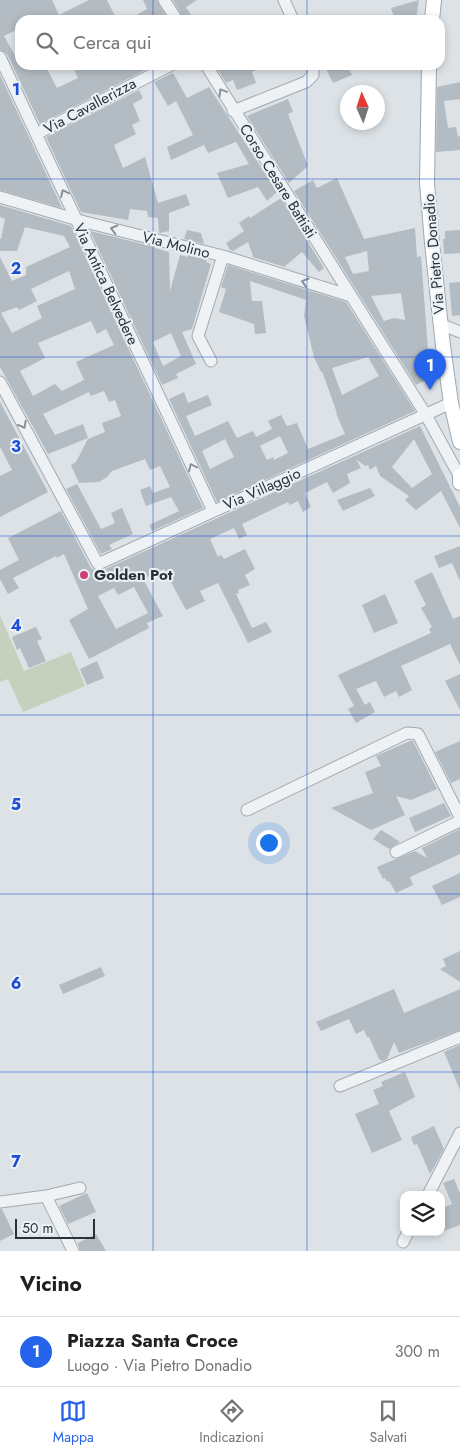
<!DOCTYPE html>
<html lang="it">
<head>
<meta charset="utf-8">
<style>
  body { margin:0; font-family:Jost,sans-serif; background:#f2f2f2; color:#202124 }
  .controls { position:absolute; right:15px; bottom:15px; display:grid; overflow:hidden; border-radius:10px; box-shadow:0 2px 8px #0003 }
  .controls button { width:45px; height:45px; display:grid; place-items:center; padding:0; border:0; border-bottom:1px solid #e0e0e0; background:#fff; color:#202124; font:25px sans-serif }
  .compass { position:absolute; left:340px; top:85px; width:45px; height:45px; border-radius:50%; background:#fff; box-shadow:0 2px 8px #0003; rotate:357deg }
  .scale { position:absolute; left:15px; bottom:12px; width:80px; box-sizing:border-box; padding-left:5px; border:2px solid #26323c; border-top:0; font-size:14px; line-height:18px; white-space:nowrap; color:#26323c; -webkit-text-stroke:4px #ebf1f4; paint-order:stroke }
  .you { position:absolute; left:268px; top:842px; width:18px; height:18px; margin:-12px; border:4px solid #fff; border-radius:50%; background:#1a73e8; box-shadow:0 0 0 8px #1a73e833 }
  .badge { display:grid; place-items:center; width:32px; height:32px; border-radius:50%; background:#2563eb; color:#fff; font-size:16px; font-weight:700 }
  .pin { position:absolute; translate:-50% -41px; filter:drop-shadow(0 1px 2px #0008) }
  .pin::after { content:''; position:absolute; top:26px; width:18px; height:15px; background:inherit; clip-path:polygon(0 0,100% 0,50% 100%) }
  .list { margin:0; padding:0; list-style:none }
  h2 { display:flex; justify-content:space-between; align-items:center; height:65px; margin:0; padding:0 20px; font-size:21px }
  h2 small { font-size:16px; font-weight:400; color:#757577 }
  .list li { display:grid; grid-template-columns:32px 1fr auto; gap:15px; align-items:center; box-sizing:border-box; height:70px; padding:0 20px; border-top:1px solid #e0e0e0 }
  .list b { display:block; font-size:19px; white-space:nowrap }
  .list p { margin:0; font-size:16px; white-space:nowrap; color:#757577 }
  .list em { font-size:16px; font-style:normal; color:#757577 }
  .icon { flex:none; width:28px; height:28px; fill:none; stroke:currentColor; stroke-width:2; stroke-linecap:round; stroke-linejoin:round }
  .map { position:relative; flex:none; width:460px; height:1251px; overflow:hidden }
  .search { position:absolute; background:#fff; box-shadow:0 2px 8px #0003; left:15px; right:15px; top:15px; height:55px; display:flex; align-items:center; gap:12px; box-sizing:border-box; padding:0 18px; border-radius:15px; color:#757577; font-size:19px }
  .sheet { height:135px; background:#fff }
  nav { display:flex; justify-content:space-around; align-items:center; box-sizing:border-box; height:70px; border-top:1px solid #e0e0e0; background:#fff; font-size:14px; color:#757577 }
  nav a { display:grid; justify-items:center; gap:2px }
  nav .on { color:#2563eb }
  .map>svg:first-child { display:block }
  .green { fill:#c6d0bd }
  .building { fill:#b4bcc3; fill-rule:evenodd }
  .lines { fill:none; stroke-linecap:round; stroke-linejoin:round }
  .minor-casing { stroke:#a2aab0; stroke-width:13 }
  .major-casing { stroke:#9ca9b2; stroke-width:16 }
  .minor { stroke:#eff2f5; stroke-width:11 }
  .major { stroke:#fff; stroke-width:14 }
  .oneway { stroke:#8a9298 }
  .grid { fill:none; stroke:#1d4ed8; stroke-width:1; stroke-opacity:0.55 }
  .poi-dot { fill:#cd4070; stroke:#ebf1f4; stroke-width:2 }
  .labels { text-anchor:middle; dominant-baseline:central; stroke-width:4; stroke-linejoin:round; paint-order:stroke }
  .street-label { font-size:15px; fill:#26323c; stroke:#ebf1f4 }
  .poi-label { font-size:15px; font-weight:bold; fill:#26323c; stroke:#ebf1f4; text-anchor:start }
  .grid-label { font-size:16px; text-anchor:middle; font-weight:bold; fill:#1d4ed8; stroke:#ebf1f4; stroke-width:4; stroke-linejoin:round; paint-order:stroke }
</style>
</head>
<body>
<div class="map">
<svg width="460" height="1251" viewBox="0 0 460 1251">
  <rect width="100%" height="100%" fill="#dce2e6"/>
  <!-- green -->
  <path class="green" d="M0,615L24,671L71,652L85,686L23,712L8,679L0,682Z"/>
  <!-- building -->
  <path class="building" d="M0,0H52L59,15L89,0H107L117,20H20V28L4,36L17,59L20,58V65H45L57,88L78,78L72,65H155L40,124L7,54L0,50Z
    M143,0H157L168,20H127L147,9Z
    M173,0H197L186,7L194,20H184Z
    M419,0L416,20H395L391,8Z
    M215,65H223L225,68L232,65H269L252,72L256,83L237,90L233,80L226,83Z
    M324,65H347L352,75L333,83Z
    M173,73L187,98L209,87L277,192L267,201L258,187L228,198L217,173L249,164L236,142L208,153L204,145L171,160L167,147L193,135L176,101L168,106L154,82Z
    M0,75L29,137L62,208L0,190Z
    M460,82V99L444,101L448,128L456,127L458,137L460,136V150L436,152L437,87Z
    M139,90L143,98L133,104L140,121L132,125L136,134L114,145L123,168L145,157L158,203L186,194L190,205L169,213V231L160,233L159,232L158,218L148,217L147,211L130,209L128,220L81,212L46,137Z
    M288,99L293,112L288,114L308,166L289,183L247,116Z
    M337,178L364,239L415,228L417,257L421,256L430,378L416,385L294,191L313,180L317,188ZM367,251L369,271L353,274L345,257ZM401,293L405,320L394,318L384,321L371,296Z
    M281,198L324,268L319,272L302,252L284,267L314,276L252,257L253,256L248,242L233,251L230,250L226,243L244,231L239,223L249,216L250,218Z
    M0,205L71,226L203,508L152,531L149,525L179,511L171,497L146,506L140,490L150,486L153,493L170,487L160,466L150,470L145,459L112,471L107,477L99,482L79,483L71,465L76,462L88,439L105,432L102,423L121,416L115,400L109,402L104,391L91,396L89,392L43,414L55,435L83,424L88,438L48,454L0,367V257L12,281L26,275V267L70,247L64,236L25,227L17,251H0V239H1L5,219L0,217ZM69,271L75,289L37,306L42,318L12,333L1,313L17,307L19,310L37,301L31,289ZM91,321L97,334L106,329L114,345L76,362L84,380L62,391L55,384L33,396L20,371L45,358L38,343Z
    M187,230L201,233L204,244L184,239Z
    M460,230V253L444,254L443,239H445V231Z
    M90,231L155,247V248L169,252L170,291L180,255L188,257V255L207,260L206,262L211,264L192,329L182,332L196,364L176,374L178,378L162,385ZM171,333L181,356L163,366L153,342Z
    M228,265L346,302L415,411L217,502L169,399L184,392L188,403L208,395L212,405L186,416L195,436L228,421L237,438L253,431L256,437L272,429L268,421L281,415L287,426L297,423L308,449L345,434L336,413H337L322,371L321,372L314,357L304,316L306,300L250,281L252,301H262L266,333L255,334L254,324L219,312L226,289L221,287ZM368,357L379,376L342,395L332,368ZM280,436L288,453L274,460L273,457L267,460L260,446ZM225,439L234,457L210,469L202,451Z
    M460,282V315L452,316L449,283Z
    M0,402L48,492L0,517V476L12,470L0,447Z
    M420,426L460,507V528L441,491L416,510L405,500L409,496L380,476L376,466L370,470L368,465L365,466L356,459L361,468L347,474L350,483L333,493L327,482L305,493L311,507L303,512L298,501L290,505L288,502L242,524L247,535L239,539L234,528L210,539L218,557L221,555L224,559L245,549L255,569L245,575L250,585L238,590L239,593L236,594L252,628L266,622L272,632L248,643L218,583L200,591L205,601L186,610L164,569L143,579L163,616L147,623L149,628L89,659L69,620L88,609L64,554L57,558L56,556L13,578L19,588L8,594L0,579V570L19,560L8,538L61,511L91,568L94,570L101,571ZM414,439L432,474L412,488L392,467ZM134,587L148,613L116,629L98,596L114,588L118,595Z
    M77,484L101,529L115,523L111,513L122,508L133,534L109,545L112,549L101,554L66,489Z
    M370,488L375,496L343,511L337,500Z
    M460,546V581L452,563L439,568L434,556Z
    M432,572L453,619L460,616V665L450,644L401,666L412,690L399,697L396,691L384,697L376,681L356,689L365,705L370,702L375,712L356,723L348,709L354,706L338,675L431,633L429,629L432,627L421,608L426,605L414,581Z
    M385,594L398,623L374,633L362,605Z
    M36,627L42,639L37,641L46,661L29,668L20,648L17,650L12,637Z
    M97,661L104,678L87,685L80,669Z
    M460,674V710L445,681Z
    M410,741H413L437,789L411,800L396,796L405,815L371,830L331,808L373,793L365,772L381,766L376,756Z
    M460,741V779L451,783L435,752Z
    M444,803L451,816L415,832L409,818Z
    M460,829V854L410,877L413,885L396,893L389,881L387,882L385,878L383,879L377,867L415,851L427,858L422,848Z
    M381,830L391,836L400,842L389,849L373,839Z
    M460,873V897L442,905L432,886Z
    M460,951V982L440,969L446,966L443,959Z
    M101,967L105,976L63,994L59,985Z
    M394,989L404,1013L460,989V1030L399,1053L394,1042L387,1059L382,1061L379,1059L369,1037H367L364,1030L356,1034L349,1019L321,1031L316,1022Z
    M460,1045V1090L444,1052Z
    M405,1072L415,1097L389,1111L402,1140L372,1153L355,1114L379,1104L373,1090L383,1086L381,1082Z
    M434,1126L444,1149L430,1174L417,1144L414,1145L411,1137Z
    M454,1179L460,1193V1225L441,1232V1209L452,1204L443,1183Z
    M87,1193L96,1212L68,1224L59,1206Z
    M0,1209H2L14,1234L0,1241Z
    M96,1234L106,1251H80L78,1243Z"/>
  <g class="lines">
    <defs>
      <path id="minor" d="M164,0L177,20
        M284,0L293,20
        M0,57L213,511
        M206,65L426,415L460,477
        M233,111L306,82L313,75V65
        M36,134L171,65
        M0,197L85,222L223,256L351,296
        M440,324L460,332
        M211,361L198,336L223,256
        M0,382L98,564L451,403
        M247,810L407,733L418,734L460,817
        M396,852L460,821
        M340,1086L460,1037
        M428,1195L460,1133
        M46,1196L73,1251
        M0,1202L46,1196L80,1188
        M403,1242L408,1232"/>
      <path id="major" d="M432,20L434,0
        M429,65L427,183L432,243L443,346L451,403L460,442
        M460,476V483"/>
    </defs>
    <!-- minor casing -->
    <use href="#minor" class="minor-casing"/>
    <!-- major casing -->
    <use href="#major" class="major-casing"/>
    <!-- minor -->
    <use href="#minor" class="minor"/>
    <!-- major -->
    <use href="#major" class="major"/>
  </g>
  <!-- one-way arrows -->
  <defs><path id="oneway-chevron" d="M-2-3.5L2.5 0L-2 3.5" fill="none" stroke-width="1.6" stroke-linecap="round" stroke-linejoin="round" transform="scale(1.25)"/></defs>
  <g class="oneway">
    <use href="#oneway-chevron" transform="translate(222 92) rotate(-121)"/>
    <use href="#oneway-chevron" transform="translate(64 193) rotate(-115)"/>
    <use href="#oneway-chevron" transform="translate(114 229) rotate(-166)"/>
    <use href="#oneway-chevron" transform="translate(305 282) rotate(-163)"/>
    <use href="#oneway-chevron" transform="translate(23 425) rotate(62)"/>
    <use href="#oneway-chevron" transform="translate(192 467) rotate(-115)"/>
  </g>
  <!-- grid -->
  <path class="grid" d="M153,0V20M307,0V20M153,65V1251M307,65V1251M0,179H460M0,357H460M0,536H460M0,715H460M0,894H460M0,1072H460"/>
  <!-- markers -->
  <circle class="poi-dot" cx="84" cy="575" r="5"/>
  <g class="labels">
    <!-- street labels -->
    <g class="street-label">
      <text transform="translate(90 106) rotate(-28)">Via Cavallerizza</text>
      <text transform="translate(278 181) rotate(58)">Corso Cesare Battisti</text>
      <text transform="translate(176 245) rotate(14)">Via Molino</text>
      <text transform="translate(434 254) rotate(-95)">Via Pietro Donadio</text>
      <text transform="translate(106 284) rotate(65)">Via Antica Belvedere</text>
      <text transform="translate(262 489) rotate(-24)">Via Villaggio</text>
    </g>
    <!-- poi labels -->
    <g class="poi-label">
      <text x="94" y="575">Golden Pot</text>
    </g>
  </g>
  <g class="grid-label">
    <text x="16" y="95">1</text>
    <text x="16" y="274">2</text>
    <text x="16" y="452">3</text>
    <text x="16" y="631">4</text>
    <text x="16" y="810">5</text>
    <text x="16" y="989">6</text>
    <text x="16" y="1167">7</text>
  </g>
</svg>
<div class="controls">
<button><svg class="icon" aria-label="layers" viewBox="0 0 24 24"><path d="M12 4l9 5-9 5-9-5zM3 14l9 5 9-5"/></svg></button>
</div>
<svg class="compass" viewBox="-18 -18 36 36"><path d="M0-13l5 13h-10z" fill="#e53935"/><path d="M0 13l5-13h-10z" fill="#757577"/></svg>
<div class="scale">50 m</div>
<div class="you"></div>
<div class="pin badge" style="left:430px;top:390px">1</div>
<div class="search"><svg class="icon" aria-label="search" viewBox="0 0 24 24"><circle cx="10" cy="10" r="6"/><path d="M15 15l6 6"/></svg>Cerca qui</div>
</div>
<section class="sheet">
<h2>Vicino<small></small></h2>
<ul class="list">
<li><span class="badge">1</span><div><b>Piazza Santa Croce</b><p>Luogo · Via Pietro Donadio</p></div><em>300 m</em></li>
</ul>
</section>
<nav>
<a class="on"><svg class="icon" aria-label="map" viewBox="0 0 24 24"><path d="M3 6l6-2 6 2 6-2v14l-6 2-6-2-6 2zM9 4v14M15 6v14"/></svg>Mappa</a>
<a><svg class="icon" aria-label="directions" viewBox="0 0 24 24"><path d="M12 3l9 9-9 9-9-9zM9 14v-3h6M13 9l2 2-2 2"/></svg>Indicazioni</a>
<a><svg class="icon" aria-label="saved" viewBox="0 0 24 24"><path d="M7 4h10v16l-5-4-5 4z"/></svg>Salvati</a>
</nav>
</body>
</html>
